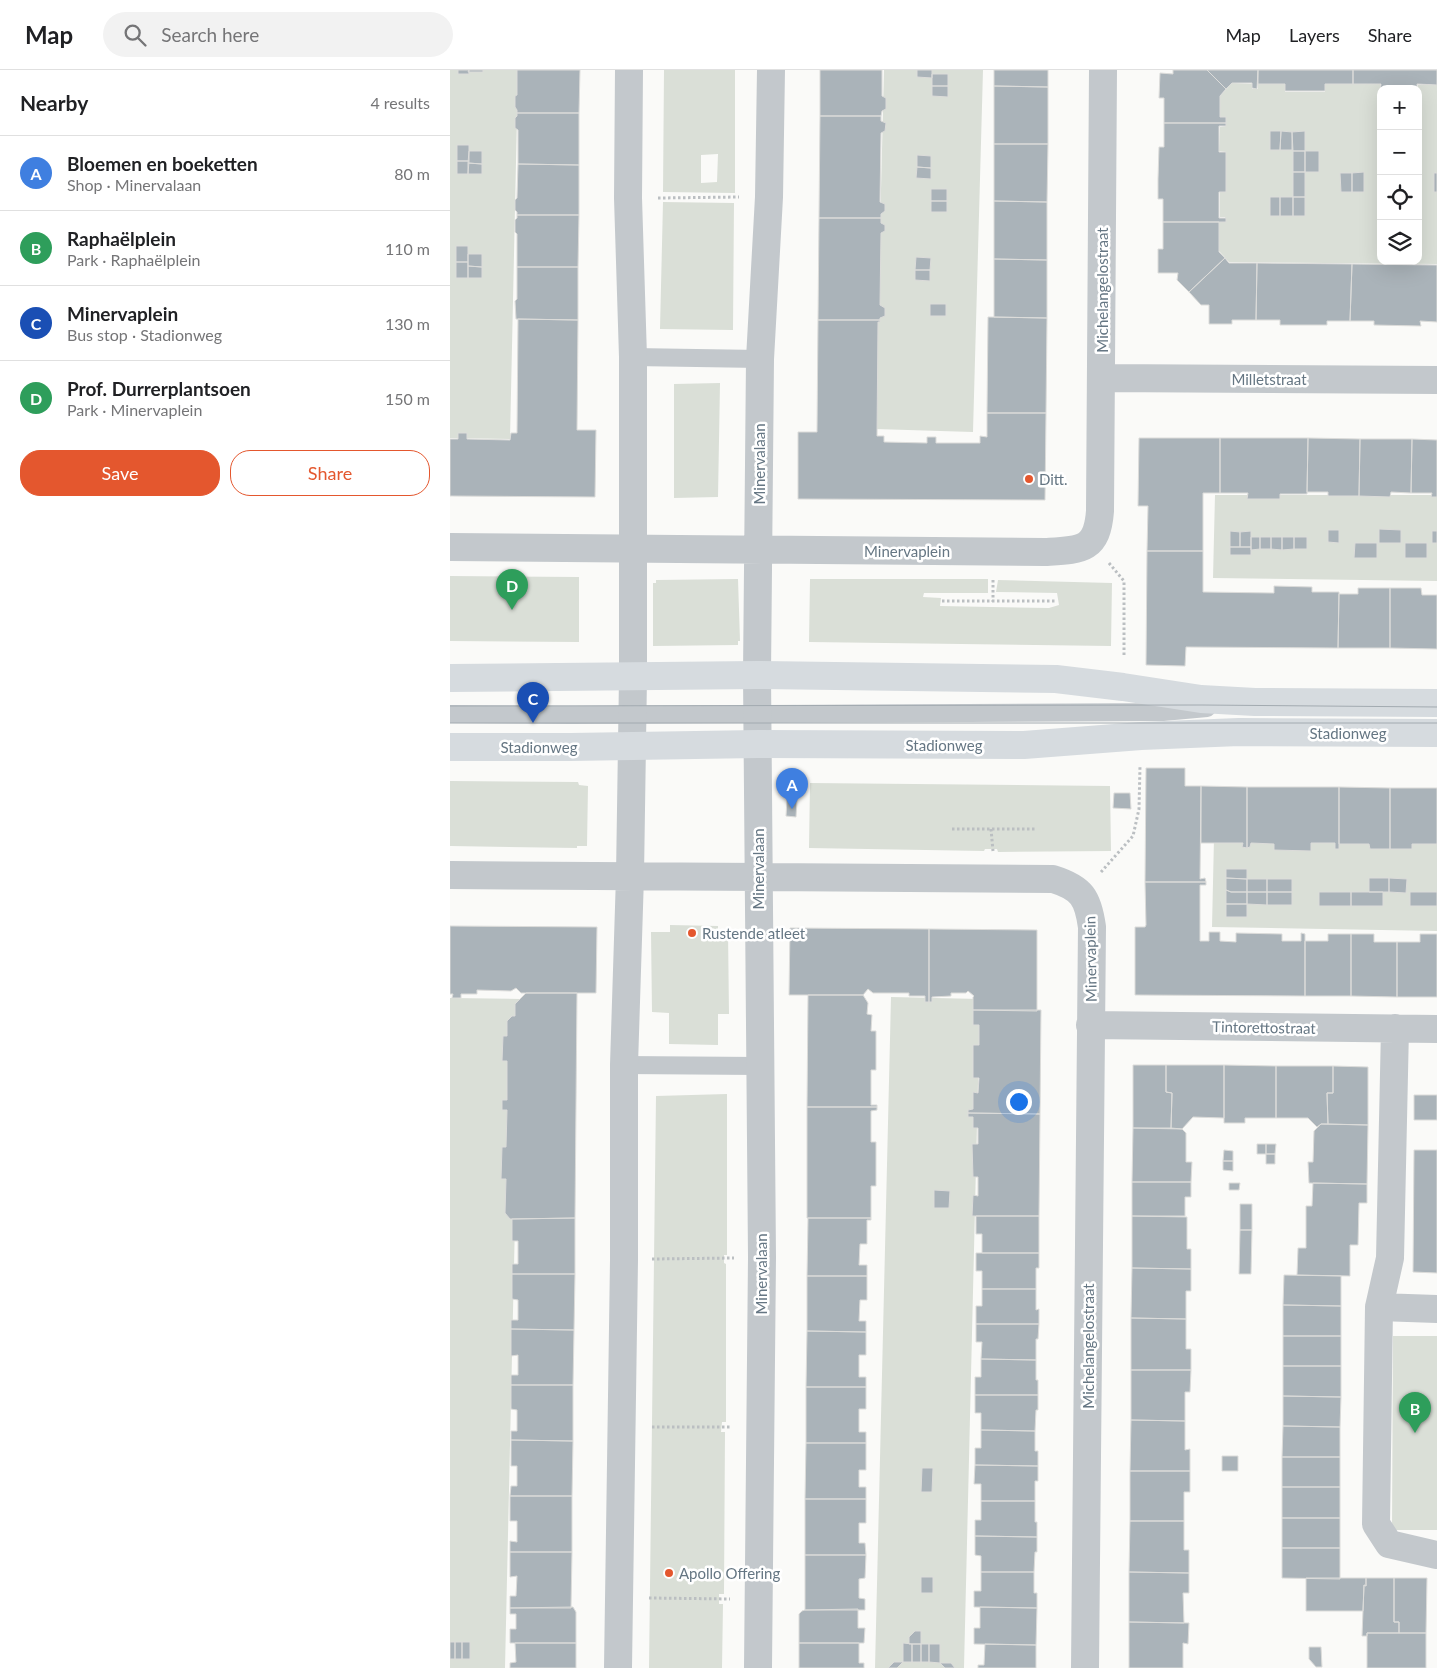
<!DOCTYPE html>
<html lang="en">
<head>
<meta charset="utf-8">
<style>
  body { margin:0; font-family:Lato,sans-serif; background:#f2f2f2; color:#202124 }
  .controls { position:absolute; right:15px; top:15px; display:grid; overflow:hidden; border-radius:10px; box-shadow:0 5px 20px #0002 }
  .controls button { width:45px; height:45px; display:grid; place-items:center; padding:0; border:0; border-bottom:1px solid #e0e0e0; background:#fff; color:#202124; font:25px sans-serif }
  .you { position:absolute; left:568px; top:1031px; width:18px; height:18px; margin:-12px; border:4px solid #fff; border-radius:50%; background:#1a73e8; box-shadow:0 0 0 8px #1a73e833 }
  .badge { display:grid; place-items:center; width:32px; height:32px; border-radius:50%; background:#e4572e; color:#fff; font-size:16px; font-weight:700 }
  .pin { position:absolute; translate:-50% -41px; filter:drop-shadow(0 1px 2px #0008) }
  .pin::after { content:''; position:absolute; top:26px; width:18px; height:15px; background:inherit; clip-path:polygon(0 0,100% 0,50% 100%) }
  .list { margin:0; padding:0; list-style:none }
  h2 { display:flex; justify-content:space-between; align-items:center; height:65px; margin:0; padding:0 20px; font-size:21px }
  h2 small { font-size:16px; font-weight:400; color:#757577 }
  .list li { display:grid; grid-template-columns:32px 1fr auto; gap:15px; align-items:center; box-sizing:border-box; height:75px; padding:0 20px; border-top:1px solid #e0e0e0 }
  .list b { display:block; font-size:19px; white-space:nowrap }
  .list p { margin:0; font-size:16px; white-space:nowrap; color:#757577 }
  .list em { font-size:16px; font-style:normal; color:#757577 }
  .actions { display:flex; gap:10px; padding:15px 20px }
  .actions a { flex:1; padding:11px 0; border:1px solid #e4572e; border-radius:20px; text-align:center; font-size:18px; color:#e4572e }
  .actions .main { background:#e4572e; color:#fff }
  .icon { flex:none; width:28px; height:28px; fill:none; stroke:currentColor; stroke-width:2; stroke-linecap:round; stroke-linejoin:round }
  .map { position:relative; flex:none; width:987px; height:1598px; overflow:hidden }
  header { display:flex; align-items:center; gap:30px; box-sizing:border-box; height:70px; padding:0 25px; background:#fff; border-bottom:1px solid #e0e0e0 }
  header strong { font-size:24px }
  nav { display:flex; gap:28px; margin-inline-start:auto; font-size:18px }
  .search { width:350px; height:45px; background:#f2f2f2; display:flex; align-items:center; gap:12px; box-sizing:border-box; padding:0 18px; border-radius:28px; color:#757577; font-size:19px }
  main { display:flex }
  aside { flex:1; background:#fff }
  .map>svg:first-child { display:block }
  .green { fill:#dadfd7; fill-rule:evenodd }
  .building { fill:#aab3b9; stroke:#dcdcda }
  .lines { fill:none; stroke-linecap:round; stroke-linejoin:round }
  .path { stroke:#bbbfc2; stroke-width:3; stroke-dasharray:2.5 2.5; stroke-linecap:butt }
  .lane { stroke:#c3c8cc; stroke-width:18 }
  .street { stroke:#c3c8cc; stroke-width:28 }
  .secondary { stroke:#d6dbdf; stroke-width:28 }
  .tram { stroke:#a2aab0; stroke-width:1 }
  .poi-dot { fill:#e4572e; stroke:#fff; stroke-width:2 }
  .labels { text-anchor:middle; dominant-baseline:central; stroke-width:5; stroke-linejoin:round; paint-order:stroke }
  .street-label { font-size:15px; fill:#657683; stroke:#fff }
  .poi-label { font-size:15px; fill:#657683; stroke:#fff; text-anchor:start }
</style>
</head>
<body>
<header>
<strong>Map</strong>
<div class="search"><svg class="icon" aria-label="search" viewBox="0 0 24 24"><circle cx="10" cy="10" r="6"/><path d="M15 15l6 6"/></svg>Search here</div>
<nav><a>Map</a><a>Layers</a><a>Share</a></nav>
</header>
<main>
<aside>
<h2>Nearby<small>4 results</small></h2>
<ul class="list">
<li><span class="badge" style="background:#3f7fe0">A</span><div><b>Bloemen en boeketten</b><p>Shop · Minervalaan</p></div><em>80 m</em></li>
<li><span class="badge" style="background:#2e9e5b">B</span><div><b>Raphaëlplein</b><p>Park · Raphaëlplein</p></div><em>110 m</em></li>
<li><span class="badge" style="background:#1a4fb4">C</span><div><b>Minervaplein</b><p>Bus stop · Stadionweg</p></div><em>130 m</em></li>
<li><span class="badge" style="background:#2e9e5b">D</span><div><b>Prof. Durrerplantsoen</b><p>Park · Minervaplein</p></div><em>150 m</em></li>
</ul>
<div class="actions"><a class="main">Save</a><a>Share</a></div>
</aside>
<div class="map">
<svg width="987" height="1598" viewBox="0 0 987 1598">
  <rect width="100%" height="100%" fill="#fafaf8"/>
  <!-- green -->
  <path class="green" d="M0,0H68L60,369L0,368Z
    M214,0H285V123L213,122ZM268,84L267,112L251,113V85Z
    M434,0H533L523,362L425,359Z
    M782,13L802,14V19H808V14H835V22H875V14H930L931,191H968V15H987V194L779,192L769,181V152H776L775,147H770V122H776V82L769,81L770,57L776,56V47H770V26Z
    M213,132L284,133L283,260L210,259Z
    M270,313L268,427L224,428V314Z
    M765,425H987V511L763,508Z
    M0,506L129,507V572L0,571Z
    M288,509L290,571H288V575L203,576V513H206V510Z
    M360,509H538V523H474L473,527L491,528L490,536L599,538L609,535L607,523L546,522L548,510L662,513L661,576L359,572Z
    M0,711L128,712L129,715L138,716L137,776H127V778L0,776Z
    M360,713L660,716L661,781L548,782L547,779H535L534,781L359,778Z
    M764,768L987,772V861L762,857Z
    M220,855L268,856V861H278L279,944H268V975L219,974V943L202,942L201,862H220Z
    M441,927L530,929L514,1598H425Z
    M0,928L70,929L55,1598H0Z
    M277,1024V1185H274V1193L276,1194V1352H272L271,1362H275L274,1524H269V1534H273L272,1598H199L206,1026Z
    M943,1266H987V1460H942Z"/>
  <!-- building -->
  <path class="building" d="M8,0H19V4H8Z
    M19,0H33V2H18Z
    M67,0H130L129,43H67V40L65,37V26L67,25Z
    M370,0H432V26L436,28V39L432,41L431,46H370Z
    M467,0H482V8L467,7Z
    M544,0H598V17L544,16Z
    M723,0H757L776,19L770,26V47H776V53H714V28H709L710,3L723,4Z
    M757,0H808L807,19L802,18V13H782L776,19Z
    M808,0H903V14H875V21H835V14H808Z
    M903,0H987V15L967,14V19H931L930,22L931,14H903Z
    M482,4H498V16H482Z
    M482,16H498V27L482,26Z
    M544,16L598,17V74H544Z
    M67,43H129V95L68,94V60L65,58V48L67,46Z
    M370,46H431V51L436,53L435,61L431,63L430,132L435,134V141L431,144V148H369Z
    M714,53H776V56H769V82H776V122H769V148H776V152H713V129H708V109L709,77H714Z
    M820,61H831L830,80H820Z
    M831,61L842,62V80H830Z
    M855,61V81H843L842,62Z
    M544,74H598L597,132L544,131Z
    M7,75H19V91H7Z
    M19,81H32V94L18,93Z
    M843,81H855V102H843Z
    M855,81H869V102H855Z
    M467,85L481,86V98L467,97Z
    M7,91H19L18,104H7Z
    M931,91V103H928V92Z
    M968,92H971V103H968Z
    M18,93L32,94V104H18Z
    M68,94L129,95V145H67V142L65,140V130L67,128Z
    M467,97L481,98V109L466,108Z
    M843,102H855V127H843Z
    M914,102V122H902V103Z
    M890,103H902V122H891Z
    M984,103H987V122H984Z
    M481,119H497V131H481Z
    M820,127H830V146H820Z
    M830,127H843V146H830Z
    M843,127H855V146H843Z
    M481,131H497V142H481Z
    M544,131L597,132V190L544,189Z
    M67,145H129L128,197H67V164L65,162V150L67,148Z
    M369,148H431V153L435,155V161L431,163L430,235L435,238V246L430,248V250H368Z
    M713,152H769V182L775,188L739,222L727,210L728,203H708V179H713Z
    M6,176H18V192H6Z
    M18,184H32V197L18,196Z
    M466,187L481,188L480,200H465Z
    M775,188L779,193H807L806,250H782V254H759V235H751L739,222Z
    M544,189L597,190V248L544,247Z
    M6,192H18V208H6Z
    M807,193L902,194L900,251H877V255H830V250H806Z
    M902,194L987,195V252L970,251L971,256L924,255V251H900Z
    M18,196L32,197V208H18Z
    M67,197H128V250L66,249L65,231L67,229Z
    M465,200H480V211L465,210Z
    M480,234H496V246H480Z
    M538,247L597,248L596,343H537Z
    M68,249L128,250L127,360H146L145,427L0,426V369H8V363H17V369L60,370L61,363H67Z
    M368,250H430V252H428L427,366H434V372L477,373V367H486V373H530V366L537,367V343H596L595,430L348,429V362H367Z
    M689,368H770V423H753V481H697L698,436H688Z
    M770,368H858L857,424H830V429H797L798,423H770Z
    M858,368L910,369L909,426H878V422H857Z
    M910,369H962L961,423L941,422L940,427L909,426Z
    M962,369L987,370V427H981L982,423H961Z
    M929,459L951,460V473H929Z
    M878,460H889V473L878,472Z
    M780,461L790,462V477H780Z
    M801,461V477H790V462Z
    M982,461H987V473H982Z
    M801,467H810V479L801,480Z
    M810,467H821V479H810Z
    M821,467H832V480L821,479Z
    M832,467H844V479L832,480Z
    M844,467H857V479H844Z
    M905,473H927V488H904Z
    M955,473H977V488H955Z
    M780,477H801V485H780Z
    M697,481H753V522L824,523V516L862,517V522H889L888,578L736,577L735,596L696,595Z
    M908,518H940V578H888L889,524H908Z
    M940,518H971L972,525H987V579L940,578Z
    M696,698H735V716H751L750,809L755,808L756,812H695Z
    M751,716L797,717V778L792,777L793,773H751Z
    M797,717H889V779H885V773H861V781L824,780V774L801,773L800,777L797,778Z
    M889,717L940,718V779H920L919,774H889Z
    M940,718H987V774H962V779H940Z
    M664,723H680L681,739L663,738Z
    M337,729L347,730L346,747L336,746Z
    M776,799H797V809L776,808Z
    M776,808L797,809V822H781L776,820Z
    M919,808H939V822H919Z
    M939,808L957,809L956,823L939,822Z
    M797,809H817V822H797Z
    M817,809H842V822H817Z
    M695,812H756V815H750V871H759V862H770V871L786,872V863L832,864V871H851V863L855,864V926L685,925V857H695L696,855Z
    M776,820L781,822H797V834H776Z
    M797,822H817V835L797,834Z
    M817,822H842V835H817Z
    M869,822H901V836H869Z
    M901,822H933V836H901Z
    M960,822H987V836H960Z
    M776,834H797V847H776Z
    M0,856L147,857L146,923H71L66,918L61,921L27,920V924H11V928H2L3,924H0Z
    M340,858L479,859V932H475V926H459V923H423L418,919L413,925H339Z
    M479,859L587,860V941L523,940V927L524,926L518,921L516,923H501V926L482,927V932H479Z
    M878,864H901V926H855V871H878Z
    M901,864H924V872H947V927L901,926Z
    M970,864H987V927H947V872H970Z
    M76,923H127L125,1148L60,1149L55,1143L56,1109H51L52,1077H56L57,1040H52V1030H57V991H52L53,966H57V951L62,946H65V934Z
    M358,925H413L418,933L417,944L422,945L421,961H426V1000H421V1035H427V1037H357Z
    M523,940H591L590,1044L518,1043V1040L523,1039V1022L528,1023L529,1008H523V975H529V955H523Z
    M683,995H716V1022L722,1023L721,1058H683Z
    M716,995H774V1048L743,1047L732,1059L721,1058L722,1023L716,1022Z
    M774,995L826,996V1048H795V1053H774Z
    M826,996H883V1023H877L878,1054H871L867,1057L858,1048H826Z
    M883,996L918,997V1055L878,1054L877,1023H883Z
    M964,1025H987V1050H964Z
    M357,1037H427V1040L421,1041V1072H426V1116H421V1148H357Z
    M518,1043L590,1044L589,1146H522L523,1125L528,1126V1107H523L522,1074H528V1058H523V1047H518Z
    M871,1054L918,1055L917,1114L859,1113L858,1092H863L864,1061Z
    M683,1058L732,1059L736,1063V1092H742L741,1112H682Z
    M807,1074H816V1084H807Z
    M816,1074H826L825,1084H816Z
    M774,1080L783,1081V1091H773Z
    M964,1080H987V1203L963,1202Z
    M816,1084H825V1094H816Z
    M773,1091H783V1101L773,1100Z
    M682,1112H741V1127H735V1146H682Z
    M779,1113H790L789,1120H779Z
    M863,1113L917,1114V1133H909L908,1175H900V1206L847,1205L848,1178H856V1136H862Z
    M484,1120L500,1121L499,1138H484Z
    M790,1134H802V1160H790Z
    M526,1146H589V1183H532V1164H526Z
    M682,1146L737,1147V1179H741V1199L682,1198Z
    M125,1148V1204H62V1194H68V1171H62V1149Z
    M358,1148H421V1150H417V1174H410L409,1195H417V1206H357Z
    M790,1160H802L801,1204H789Z
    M526,1183H589V1198H586V1219H532V1201H526Z
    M682,1198L741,1199V1221H736V1249L681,1248Z
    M62,1204H125L124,1260L61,1259V1250H68V1230L62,1229Z
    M834,1205L891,1206V1236L833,1235Z
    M357,1206H417V1230H410L409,1251H416V1262L357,1261Z
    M532,1219H586V1240L589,1239V1254H526V1236H532Z
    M833,1235L891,1236V1266H833Z
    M681,1248L736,1249V1279H741V1300H681Z
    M526,1254H589L588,1269H586V1290L531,1289L532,1272H526Z
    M61,1259L124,1260L123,1315H61V1305H68V1285L61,1286Z
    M357,1261L416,1262V1285H409V1307H416V1317H356Z
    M833,1266H891V1296H833Z
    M531,1289L586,1290V1310H588V1325H525V1307H531Z
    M833,1296H891V1327L833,1326Z
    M681,1300H741L740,1322H735V1351L681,1350Z
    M61,1315H123V1371L61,1370V1361H67V1340L61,1339Z
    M356,1317H416V1339H409V1362H416V1373H356Z
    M525,1325H588V1340H586L585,1361L531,1360V1343H525Z
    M833,1326L891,1327L890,1357L833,1356Z
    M681,1350L735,1351V1380L740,1379V1401H680Z
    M833,1356L890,1357V1387H832Z
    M531,1360L585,1361V1381H588V1396L525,1395V1378H531Z
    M61,1370L123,1371L122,1426H60L61,1416H67V1396H61Z
    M356,1373H416V1400H409V1417H416V1429H355Z
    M772,1386H788V1401H772Z
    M832,1387H890V1417H832Z
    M525,1395L588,1396V1411H585V1431H531V1414H524Z
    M472,1398H483L482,1422H471Z
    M680,1401H740V1422H734V1451H680Z
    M832,1417H890V1448H832Z
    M60,1426H122V1482H60V1471L67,1472V1451H60Z
    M355,1429H416V1453H409V1473H415L416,1485H355Z
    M531,1431H585V1452H587V1467L525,1466V1450H531Z
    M832,1448H890V1478H832Z
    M680,1451H734V1480H739V1503L679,1502Z
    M525,1466L587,1467V1482H585L584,1502H531V1486L525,1485Z
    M832,1478H890V1509L832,1508Z
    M60,1482H122L121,1538H60V1526H66L67,1506L60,1507Z
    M355,1485H416L415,1508L409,1509V1528L415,1529V1540H355Z
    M531,1502H584V1523H587V1538L524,1537V1521H531Z
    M679,1502L739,1503V1523H733L734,1553L679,1552Z
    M471,1507H483V1523H471Z
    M856,1508H916V1516L914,1515L913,1541H856Z
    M916,1508H944V1552H949V1563H917V1566H912L914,1515L916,1516Z
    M944,1508H977L976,1563H949V1552H944Z
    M123,1537L126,1542V1573H60V1559H66V1544H60V1538Z
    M530,1537L587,1538L586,1575L524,1574V1558H530Z
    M408,1539V1558H415L414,1573H349V1544L352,1541L355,1540Z
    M679,1552L739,1553L738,1574L733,1573V1598H679Z
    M465,1561H471V1574H459V1567Z
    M917,1563H976V1598H917Z
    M0,1572H5V1589H0Z
    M5,1572H12V1589H5Z
    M12,1572H20V1589H12Z
    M65,1573H126V1598H60V1593L66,1592Z
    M349,1573H409V1593H414V1598H349Z
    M453,1573L462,1574V1592H453Z
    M462,1574H471V1592H462Z
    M471,1574H479V1592H471Z
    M479,1574H490V1593L479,1592Z
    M535,1574L586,1575V1598H528V1595H534Z
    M859,1577H871L872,1597H866L859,1589Z
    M444,1592H453L447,1598H438Z
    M490,1593H501L505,1598H495Z"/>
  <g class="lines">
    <!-- path -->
    <path class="path" d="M208,128L289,127
      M659,493L674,511V587
      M543,510V532
      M492,531H606
      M502,759H586
      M541,759L543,781
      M651,802L683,766L689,739L690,696
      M202,1189L284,1188
      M202,1357H281
      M199,1528L280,1529"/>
    <!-- lane -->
    <path class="lane" d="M183,287L310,289
      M0,644L121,645L713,642L757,638
      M174,995L309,996"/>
    <!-- street -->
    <path class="street" d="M652,308L987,310
      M0,477L595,482C631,480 647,481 650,441L653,0
      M0,805L603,809C632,818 638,828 642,857L635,1598
      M640,955L987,959
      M945,958L940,1188L929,1237L926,1454L939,1474L987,1485
      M929,1237L987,1239
      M168,1598L174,1190V995L180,806L183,607V287L178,128L179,0
      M308,1598L312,1187L307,605L310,289L319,127L321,0"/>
    <!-- secondary -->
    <path class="secondary" d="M0,608L307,605L606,609L673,617L751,629L805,632L987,633
      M0,677H120L308,674L574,675L691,666L789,662L987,663"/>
    <!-- tram -->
    <path class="tram" d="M0,636L752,635L987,637
      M0,653H987"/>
  </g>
  <!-- markers -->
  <g class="poi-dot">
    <circle cx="579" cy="409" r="5"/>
    <circle cx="242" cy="863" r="5"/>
    <circle cx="219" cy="1503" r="5"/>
  </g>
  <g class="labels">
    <!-- street labels -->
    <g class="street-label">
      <text transform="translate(652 220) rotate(-90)">Michelangelostraat</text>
      <text x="819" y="309">Milletstraat</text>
      <text transform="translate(309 394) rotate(-90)">Minervalaan</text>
      <text x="457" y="481">Minervaplein</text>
      <text x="898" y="663">Stadionweg</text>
      <text x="494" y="675">Stadionweg</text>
      <text x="89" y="677">Stadionweg</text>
      <text transform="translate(308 799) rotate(-90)">Minervalaan</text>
      <text transform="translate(640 889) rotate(-91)">Minervaplein</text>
      <text transform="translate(814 957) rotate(1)">Tintorettostraat</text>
      <text transform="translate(311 1204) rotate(-90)">Minervalaan</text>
      <text transform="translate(638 1276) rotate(-90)">Michelangelostraat</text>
    </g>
    <!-- poi labels -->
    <g class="poi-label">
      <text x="589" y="409">Ditt.</text>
      <text x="252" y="863">Rustende atleet</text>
      <text x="229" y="1503">Apollo Offering</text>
    </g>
  </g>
</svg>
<div class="controls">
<button>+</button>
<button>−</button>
<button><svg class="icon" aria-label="locate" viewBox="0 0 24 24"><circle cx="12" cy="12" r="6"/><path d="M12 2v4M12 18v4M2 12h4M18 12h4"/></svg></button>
<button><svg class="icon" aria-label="layers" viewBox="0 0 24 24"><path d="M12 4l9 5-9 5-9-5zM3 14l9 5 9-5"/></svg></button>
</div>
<div class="you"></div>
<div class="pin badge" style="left:342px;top:739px;background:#3f7fe0">A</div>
<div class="pin badge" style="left:965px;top:1363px;background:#2e9e5b">B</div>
<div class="pin badge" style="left:83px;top:653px;background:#1a4fb4">C</div>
<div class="pin badge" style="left:62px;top:540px;background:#2e9e5b">D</div>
</div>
</main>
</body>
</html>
